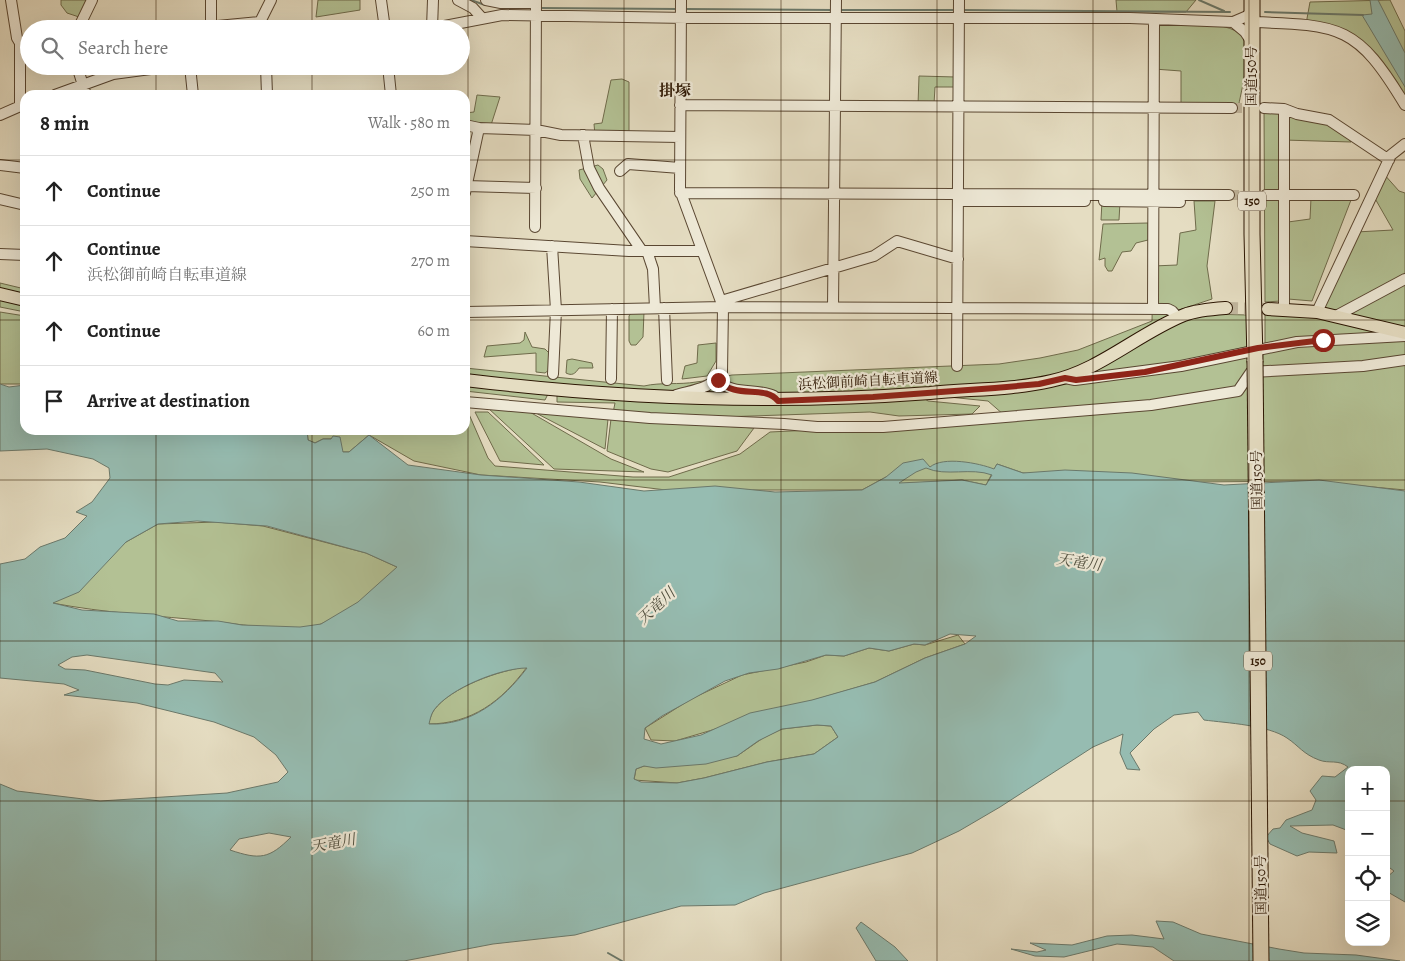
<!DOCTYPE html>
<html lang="en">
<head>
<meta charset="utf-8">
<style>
  body { margin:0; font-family:Alegreya,"Noto Serif JP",serif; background:#f6f6f6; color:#222 }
  .controls { position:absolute; right:15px; bottom:15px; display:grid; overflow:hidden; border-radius:10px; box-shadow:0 5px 20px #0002 }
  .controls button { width:45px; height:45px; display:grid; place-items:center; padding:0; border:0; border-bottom:1px solid #e0e0e0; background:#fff; color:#222; font:25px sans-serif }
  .stop { position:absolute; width:15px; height:15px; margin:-11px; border:4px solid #8f2418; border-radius:50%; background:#fff }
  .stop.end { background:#8f2418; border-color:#fff; box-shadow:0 1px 5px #0008 }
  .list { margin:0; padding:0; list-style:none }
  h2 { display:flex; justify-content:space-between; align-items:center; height:65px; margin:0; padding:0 20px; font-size:21px }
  h2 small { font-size:16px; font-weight:400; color:#767676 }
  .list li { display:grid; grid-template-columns:32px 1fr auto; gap:15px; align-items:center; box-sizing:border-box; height:70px; padding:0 20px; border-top:1px solid #e0e0e0 }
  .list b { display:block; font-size:19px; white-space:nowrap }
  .list p { margin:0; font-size:16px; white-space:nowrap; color:#767676 }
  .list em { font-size:16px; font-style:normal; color:#767676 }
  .icon { flex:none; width:28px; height:28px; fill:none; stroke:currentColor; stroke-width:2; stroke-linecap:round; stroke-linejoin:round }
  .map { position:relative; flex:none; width:1405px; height:961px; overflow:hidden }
  .search { position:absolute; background:#fff; box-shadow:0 5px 20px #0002; left:20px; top:20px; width:450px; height:55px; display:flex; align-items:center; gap:12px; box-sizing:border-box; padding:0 18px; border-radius:28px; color:#767676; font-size:19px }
  .panel { position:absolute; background:#fff; box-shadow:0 5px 20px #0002; left:20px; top:90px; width:450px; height:345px; border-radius:15px }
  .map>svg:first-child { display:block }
  .green { fill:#b3c194; stroke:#6f6b4b }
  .water { fill:#96bcb1; stroke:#6b796b; fill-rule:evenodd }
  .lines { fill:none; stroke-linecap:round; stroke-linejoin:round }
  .stream { stroke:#6b796b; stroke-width:2 }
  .minor-tunnel { stroke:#c0b59c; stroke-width:10; stroke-dasharray:10 5; stroke-linecap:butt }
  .major-tunnel { stroke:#c0b59c; stroke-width:12; stroke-dasharray:12 6; stroke-linecap:butt }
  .minor-casing { stroke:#5a4732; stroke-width:12 }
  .major-casing { stroke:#2b1502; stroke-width:14 }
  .highway-casing { stroke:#2b1502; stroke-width:17 }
  .minor { stroke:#eee9d7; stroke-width:10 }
  .major { stroke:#e5ddc2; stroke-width:12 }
  .highway { stroke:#e5ddc2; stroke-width:15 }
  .highway-bridge-casing { stroke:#2b1502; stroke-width:17; stroke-linecap:butt }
  .highway-bridge { stroke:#e5ddc2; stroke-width:15 }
  .route { stroke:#8f2418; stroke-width:6 }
  .grid { fill:none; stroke:#2b1502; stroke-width:1; stroke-opacity:0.55 }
  .labels { text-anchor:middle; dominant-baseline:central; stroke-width:4.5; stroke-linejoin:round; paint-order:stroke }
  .shield { fill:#eee9d7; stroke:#665542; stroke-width:1 }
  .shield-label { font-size:12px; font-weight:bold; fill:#2b1502 }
  .street-label { font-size:14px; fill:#2b1502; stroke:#eee9d7 }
  .water-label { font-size:15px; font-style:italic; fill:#504f3f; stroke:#eee9d7 }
  .quarter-label { font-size:16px; font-weight:bold; fill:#2b1502; stroke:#eee9d7 }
</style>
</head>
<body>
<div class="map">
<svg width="1405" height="961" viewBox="0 0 1405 961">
  <rect width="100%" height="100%" fill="#e5ddc2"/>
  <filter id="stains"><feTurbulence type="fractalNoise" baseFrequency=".004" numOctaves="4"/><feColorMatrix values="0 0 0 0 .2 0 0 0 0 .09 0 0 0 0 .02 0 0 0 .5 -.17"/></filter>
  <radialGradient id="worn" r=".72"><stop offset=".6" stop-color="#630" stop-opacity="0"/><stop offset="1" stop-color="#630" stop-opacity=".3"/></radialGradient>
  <!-- green -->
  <path class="green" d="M61,0H87L79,17L67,13L61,5Z
    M318,0H360V10L316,17Z
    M1116,0H1196L1186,12H1117Z
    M1390,0L1405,31V102L1349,37L1306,24L1310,2Z
    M1154,21C1175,23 1236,19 1245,40C1251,53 1241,93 1238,108L1225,105L1181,108V71L1154,69Z
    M919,76L956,77L957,87H935L934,104L918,105Z
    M622,79L629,82V136L595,135L594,124L602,123L611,80Z
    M477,95L500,97L491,125H465V113L474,112Z
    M1264,108L1339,127L1351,142L1284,140L1281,301L1265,302Z
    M598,165L603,169L607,180L592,198L580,179L579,170Z
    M1383,173L1399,191L1405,193V279L1340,314L1319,310L1356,232L1393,230L1373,195Z
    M1311,198L1351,200L1312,301L1288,299V222L1310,219Z
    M1102,201L1120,202L1119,220H1101Z
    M1194,201H1215L1207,266L1212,299L1179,310H1168V320L1075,368L1054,376L922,397L928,401L980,406L972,414L899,416L870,412L722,417L613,413L615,403L557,402V395L548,394L545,400L465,391V368L644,386C661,382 679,385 696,382C708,381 720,377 732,375L999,364L1040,358L1078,350L1152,321L1153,266L1177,265L1180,233L1196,230Z
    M1148,223V240L1136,243L1131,251L1122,252L1112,271H1108L1105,266V258L1099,260L1103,224Z
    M1405,281V328L1356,317L1350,311Z
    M0,283L25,289V312L0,307Z
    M0,312L25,316V384H0Z
    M644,312L643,337L636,345H631L629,341V316L631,313Z
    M1265,312L1308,315L1394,334L1321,336L1265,343Z
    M1208,314L1248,315L1250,346L1175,363L1079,376L1180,321Z
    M525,332L532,347L545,349L549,353V370L545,373L536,372V353L484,357L487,346L520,343L524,340Z
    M1405,340V490L1308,481L1198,482L1023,473L997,464L986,485L962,480L897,484L886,477L862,490H666L600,482L481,475L414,461L369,435L349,452H343L331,439H323L315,443L308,440L307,430H465V405L488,458L495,466L633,477H669L740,454L770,432L895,426L1004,415L988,401L939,396L1008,391L1169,371L1251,354L1262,371L1263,351L1314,345Z
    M716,343V361L707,376L682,379L685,366L697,363L698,345Z
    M572,359L592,363L593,368H579C575,374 572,376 566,373L567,360Z
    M488,408L528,411L611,459L644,472L554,469Z
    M532,411L608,419L605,449Z
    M475,412H488L544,465L500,461Z
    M611,419L754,428L737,451L668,472L651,469L607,451Z
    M216,522L263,526L366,553L397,567C378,590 349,612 321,624C297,634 238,624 211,621C158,616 105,613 52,603L126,542L158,524Z
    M958,635L965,644L925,658L875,682L675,741L651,740L645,728L691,699L742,675L806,662L826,655L844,656L869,648L889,651L914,644L925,645Z
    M527,667C502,701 472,724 428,724C430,720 431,714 434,710C451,687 500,670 527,667Z
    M817,725L831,726L838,737L814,754L767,762L704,778L677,783L634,780L636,769L644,766L737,756L763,738L782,729Z"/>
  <!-- water -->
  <path class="water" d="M1370,0H1378L1405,53V87L1362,15L1372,14Z
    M0,384L9,387L25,385V430H307L308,440L315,443L323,439H331L333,436L340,437L343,452H349L369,435L408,465L481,475L579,482L644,491L715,486L775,492L862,490L886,477L903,463L923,459L930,467C943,456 979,463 994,469L997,464L1023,473L1065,470L1132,473L1224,485L1319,480L1405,491V902L1386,891V878L1394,871L1386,865V770H1349V831L1333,825L1290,826L1302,833L1334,841L1337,853L1309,852L1297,856L1270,844L1266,837L1273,829L1280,828L1286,820L1312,810L1316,800L1310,791L1322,776L1335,777L1348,767C1338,759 1329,764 1319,760C1303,754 1299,746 1287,738C1268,725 1227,723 1204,720L1198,712L1174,715L1154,729L1130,753L1140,770L1127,769L1120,753L1123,734L1093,747L1000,807L959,831L912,853L764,893L735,905L681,906L575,935L493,944L404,961H0V784L17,791L100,801L227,793L278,782L288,772L276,755L254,737L214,722L137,703L64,695L79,690L64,684L0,678V564L25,559L40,547L65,538L87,516L76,512L92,502L110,478L109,468L93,459L47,449L0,451ZM926,468C946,477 971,467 992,475L986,485L962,480L899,483L916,472ZM197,521L267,526L366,553L397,567L358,602L321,624L300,627L242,625L218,621H178L154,614L82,610L53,603L79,592L126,542L158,524ZM950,634L976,636L965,644L925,658L875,682L812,700L750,713L701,735L661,744L644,739L645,728L662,716L725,681L749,673L778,669L826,655L844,656L869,648L889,651L914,644L925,645ZM87,655L215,673L223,682L184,680L168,685L155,684L85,670L65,669L58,665L72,657ZM527,668C503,700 471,726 429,724C430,720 431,714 434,710C450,688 501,668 527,668ZM817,725L831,726L838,737L814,754L767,762L704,778L677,783L641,782L634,779L636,769L644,766L656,768L706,764L737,756L758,741L782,729ZM269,833L291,837C269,859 260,860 230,850L239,839Z
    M1156,921L1173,922L1201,934L1279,949L1304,953L1356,955L1400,961H1174L1153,947L1117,944L1064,957L1035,956L1011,949L1037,952L1046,950L1030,943L1072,945L1107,936L1132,935L1164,939Z
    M861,922L895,947L908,961H876L856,928Z"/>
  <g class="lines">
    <!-- stream -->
    <path class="stream" d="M471,0L485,5
      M1199,0L1224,11
      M540,8L678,9
      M685,9L833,10
      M840,10H955
      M962,10L1230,12
      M1265,12L1363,15
      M608,953L622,961"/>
    <!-- minor-tunnel -->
    <path class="minor-tunnel" d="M1232,108H1256
      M1229,195H1258
      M1248,202H1266"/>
    <!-- major-tunnel -->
    <path class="major-tunnel" d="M1226,308L1268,309"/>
    <defs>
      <path id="minor" d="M11,0L17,38L20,43L29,44
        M381,0L385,29
        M458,0L473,8L482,18
        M486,0L501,3H536
        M1233,22L1245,32L1251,41
        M1251,22C1341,25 1357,25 1405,105
        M211,26V0
        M432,28L433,0
        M78,29L92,0
        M186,29L260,22
        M261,29L260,22L271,0
        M429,29L502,15L687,18H1130L1233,22L1247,16L1252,11
        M77,66L86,95
        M190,66L193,95
        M266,66L267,95
        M388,66L391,95
        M55,95L113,74L173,66
        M680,105L1232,108
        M20,106V43
        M1264,108L1284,109L1297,114L1329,120L1389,160
        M0,115L25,104
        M465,125L479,128
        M583,135L589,168L599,188L642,251
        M0,165L25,168
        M620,171L628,164L680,168
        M466,186L536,188
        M465,193L479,128L536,130L561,135L680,137
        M680,193L1229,195
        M1266,195H1354
        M0,199L25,205
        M959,201H1085
        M1104,201L1180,202
        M535,227L536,0
        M465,241L629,251H701
        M552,246L556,310L553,374
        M647,251L653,269L655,308
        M0,254L25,255
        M721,301L874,256L897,241L958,259
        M833,307L836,0
        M664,308L667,380
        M1153,309L1154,19
        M1284,309V109
        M465,312L723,307L1168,309L1172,311L1178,318
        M1317,312L1391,155L1405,144
        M1336,316L1405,279
        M957,366L959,0
        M1065,378L1075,380L1181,366L1297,342L1405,336
        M611,379L612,309
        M717,379C733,397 755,387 774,396
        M676,395C693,390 712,389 722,372L723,307L680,190L681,0
        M465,402L650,418L784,424L817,427H883L1151,405L1238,391L1251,372L1363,366L1405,360"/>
      <path id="major" d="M0,294L25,300
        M1268,309L1317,312L1405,333
        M465,380C622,399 772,405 930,393C970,389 1012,390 1051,381C1099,371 1139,333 1184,315C1197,310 1212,309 1226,308"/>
      <path id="highway" d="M1252,0V234L1255,361"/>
    </defs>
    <!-- minor casing -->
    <use href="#minor" class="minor-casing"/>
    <!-- major casing -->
    <use href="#major" class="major-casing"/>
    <!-- highway casing -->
    <use href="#highway" class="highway-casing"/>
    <!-- minor -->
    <use href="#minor" class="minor"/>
    <!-- major -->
    <use href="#major" class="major"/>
    <!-- highway -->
    <use href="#highway" class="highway"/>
    <defs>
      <path id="highway-bridge" d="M1255,361L1261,961"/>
    </defs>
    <!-- highway-bridge casing -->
    <use href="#highway-bridge" class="highway-bridge-casing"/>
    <!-- highway-bridge -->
    <use href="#highway-bridge" class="highway-bridge"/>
  </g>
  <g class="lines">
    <!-- route -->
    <path class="route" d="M718,380C736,400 765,384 778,401L873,397L995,388L1039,384L1065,378L1076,380L1145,372L1258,348L1323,340"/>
  </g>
  <!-- grid -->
  <path class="grid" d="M156,0V29M312,0V29M468,0V961M624,0V961M781,0V961M937,0V961M1093,0V961M1249,0V961M156,66V95M312,66V95M0,160H25M465,160H1405M0,320H25M465,320H1405M156,430V961M312,430V961M0,480H1405M0,641H1405M0,801H1349M1386,801H1405"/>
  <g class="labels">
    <!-- shield labels -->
    <g class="shield">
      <rect x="1238" y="191.5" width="28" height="19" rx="4"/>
      <rect x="1244" y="651.5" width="28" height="19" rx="4"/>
    </g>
    <g class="shield-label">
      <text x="1252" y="201">150</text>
      <text x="1258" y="661">150</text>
    </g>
    <!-- street labels -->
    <g class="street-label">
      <text transform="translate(1251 76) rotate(-90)">国道150号</text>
      <text transform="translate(868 381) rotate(-3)">浜松御前崎自転車道線</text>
      <text transform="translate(1257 480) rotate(-91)">国道150号</text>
      <text transform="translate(1261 885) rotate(-91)">国道150号</text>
    </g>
    <!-- water labels -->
    <g class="water-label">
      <text transform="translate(1079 562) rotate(9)">天竜川</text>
      <text transform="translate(656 606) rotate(-43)">天竜川</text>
      <text transform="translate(333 843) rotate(-10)">天竜川</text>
    </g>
    <!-- quarter labels -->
    <g class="quarter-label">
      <text x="675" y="91">掛塚</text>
    </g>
  </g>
  <rect width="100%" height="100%" filter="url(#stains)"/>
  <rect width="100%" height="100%" fill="url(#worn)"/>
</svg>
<div class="controls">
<button>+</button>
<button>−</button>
<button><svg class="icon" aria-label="locate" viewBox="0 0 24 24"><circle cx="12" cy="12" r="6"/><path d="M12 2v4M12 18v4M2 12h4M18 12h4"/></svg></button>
<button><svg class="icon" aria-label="layers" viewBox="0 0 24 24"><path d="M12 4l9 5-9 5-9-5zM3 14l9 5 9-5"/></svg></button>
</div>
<div class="stop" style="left:1323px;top:340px"></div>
<div class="stop end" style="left:718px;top:380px"></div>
<div class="search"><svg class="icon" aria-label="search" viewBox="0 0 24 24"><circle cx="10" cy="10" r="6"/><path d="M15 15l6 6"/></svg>Search here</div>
<section class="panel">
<h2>8 min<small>Walk · 580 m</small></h2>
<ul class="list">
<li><svg class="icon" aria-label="ahead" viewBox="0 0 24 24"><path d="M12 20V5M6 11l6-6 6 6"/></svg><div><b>Continue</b></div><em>250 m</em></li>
<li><svg class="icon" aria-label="ahead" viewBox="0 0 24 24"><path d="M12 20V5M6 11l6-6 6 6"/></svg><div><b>Continue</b><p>浜松御前崎自転車道線</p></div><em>270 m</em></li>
<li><svg class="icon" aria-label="ahead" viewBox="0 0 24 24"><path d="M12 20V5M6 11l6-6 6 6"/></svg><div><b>Continue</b></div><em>60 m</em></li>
<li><svg class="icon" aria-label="arrive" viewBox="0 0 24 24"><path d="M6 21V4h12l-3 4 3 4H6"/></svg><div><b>Arrive at destination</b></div></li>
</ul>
</section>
</div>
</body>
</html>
